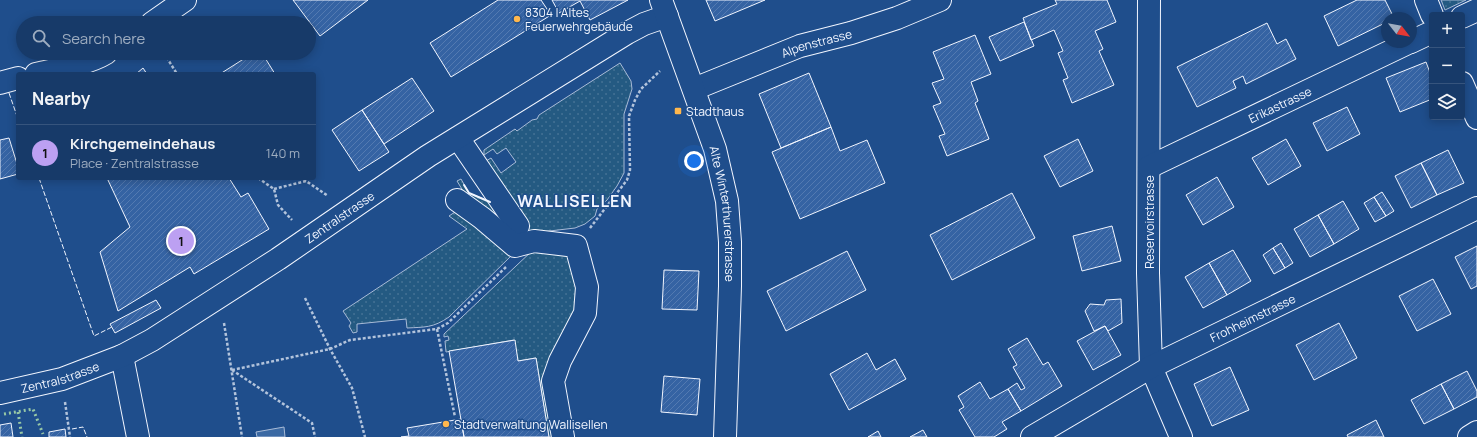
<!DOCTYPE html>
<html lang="en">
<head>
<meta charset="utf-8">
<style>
  body { margin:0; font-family:Manrope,sans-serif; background:#244571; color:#f1f3f6 }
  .controls { position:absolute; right:12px; top:12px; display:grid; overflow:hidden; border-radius:4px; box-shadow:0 2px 10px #0003 }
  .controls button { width:36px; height:36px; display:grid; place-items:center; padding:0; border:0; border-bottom:1px solid #36547d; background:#173a69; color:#f1f3f6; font:20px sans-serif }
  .compass { position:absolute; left:1381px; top:12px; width:36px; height:36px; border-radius:50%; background:#173a69; box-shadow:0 2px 10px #0003; rotate:121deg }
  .you { position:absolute; left:694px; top:161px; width:14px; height:14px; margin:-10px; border:3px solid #fff; border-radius:50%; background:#1a73e8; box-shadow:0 0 0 6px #1a73e833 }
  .badge { display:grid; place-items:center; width:26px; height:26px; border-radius:50%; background:#bca0f2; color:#111; font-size:13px; font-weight:700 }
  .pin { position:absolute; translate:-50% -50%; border:2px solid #fff; box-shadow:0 1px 4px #0006 }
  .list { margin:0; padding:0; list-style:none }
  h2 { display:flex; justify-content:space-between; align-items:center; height:52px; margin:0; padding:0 16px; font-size:17px }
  h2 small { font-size:13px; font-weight:400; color:#9eadc0 }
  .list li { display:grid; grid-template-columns:26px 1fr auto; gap:12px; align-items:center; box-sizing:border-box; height:56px; padding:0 16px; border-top:1px solid #36547d }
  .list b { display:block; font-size:15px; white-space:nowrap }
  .list p { margin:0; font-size:13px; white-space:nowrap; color:#9eadc0 }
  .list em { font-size:13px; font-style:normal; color:#9eadc0 }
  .icon { flex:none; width:22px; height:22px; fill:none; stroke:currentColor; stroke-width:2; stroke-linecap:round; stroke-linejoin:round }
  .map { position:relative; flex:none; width:1477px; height:437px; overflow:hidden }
  .search { position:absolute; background:#173a69; box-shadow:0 2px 10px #0003; left:16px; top:16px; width:300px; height:44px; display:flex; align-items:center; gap:10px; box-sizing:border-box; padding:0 14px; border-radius:22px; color:#9eadc0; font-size:15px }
  .panel { position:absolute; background:#173a69; box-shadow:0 2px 10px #0003; left:16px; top:72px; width:300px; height:108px; border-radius:4px }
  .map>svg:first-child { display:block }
  .grass { fill:url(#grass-dots); stroke:#a8bbd7 }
  .water { fill:#3b69a3; stroke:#a8bbd7 }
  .building { fill:url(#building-hatch); stroke:#f2f6ff }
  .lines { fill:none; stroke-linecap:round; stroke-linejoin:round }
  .minor-casing { stroke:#f2f6ff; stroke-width:24 }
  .major-casing { stroke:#f2f6ff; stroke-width:24 }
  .path { stroke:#b3c4dc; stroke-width:2.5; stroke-dasharray:3 2; stroke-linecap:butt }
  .minor { stroke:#1f4e8c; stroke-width:22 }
  .major { stroke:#1f4e8c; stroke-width:22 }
  .hedge { stroke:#97c8a6; stroke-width:3; stroke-dasharray:2 3; stroke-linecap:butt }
  .fence { stroke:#f2f6ff; stroke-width:1; stroke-dasharray:5 2; stroke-linecap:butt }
  .wall { stroke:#f2f6ff; stroke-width:2 }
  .poi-dot { fill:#ffb74d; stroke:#1f4e8c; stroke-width:1.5 }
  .labels { text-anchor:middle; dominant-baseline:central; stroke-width:3; stroke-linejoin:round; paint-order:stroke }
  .poi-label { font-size:12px; fill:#f2f6ff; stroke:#1f4e8c; text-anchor:start }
  .street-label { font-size:12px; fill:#f2f6ff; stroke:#1f4e8c }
  .district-label { font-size:16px; font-weight:bold; letter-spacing:1px; fill:#f2f6ff; stroke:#1f4e8c }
</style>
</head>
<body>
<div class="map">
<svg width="1477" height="437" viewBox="0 0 1477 437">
  <defs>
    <pattern id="grass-dots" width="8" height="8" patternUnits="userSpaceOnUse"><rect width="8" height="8" fill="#245a82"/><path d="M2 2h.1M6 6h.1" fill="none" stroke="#447295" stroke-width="1.8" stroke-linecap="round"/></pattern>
    <pattern id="building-hatch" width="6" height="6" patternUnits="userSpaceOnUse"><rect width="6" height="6" fill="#3563a3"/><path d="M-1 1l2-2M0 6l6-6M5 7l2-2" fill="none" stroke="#537ab1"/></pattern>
  </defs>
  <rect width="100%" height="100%" fill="#1f4e8c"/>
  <!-- grass -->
  <path class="grass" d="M1441,0H1466L1445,10Z
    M620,63L631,81L632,89L624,114V173L617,186L607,200L597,209L595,216L585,224L575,228L541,232L513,254L449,317C433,328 425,327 407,328L406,319L357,324V332L353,333L349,326L351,323L343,311L467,229L449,216L467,204L468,199L457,181L461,179L469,193L494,203L486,161L491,158L501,173L516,162L506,148L497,154L493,149L484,155V150L515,129L517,131L532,120L537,119L539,115Z
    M534,249L570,256L580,276L577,312L549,371L558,437H549L536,358L518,361L514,340L446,352L445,341L449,340L448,336L444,337V334Z"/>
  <!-- water -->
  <path class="water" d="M284,427L285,437H257L256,432Z"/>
  <!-- building -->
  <path class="building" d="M293,0H368L320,36Z
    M498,0H541L551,15L451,77L430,43Z
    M552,0H628L590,20L580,1L559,13Z
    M706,0H765L715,21Z
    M1055,0H1107L1116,22L1095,31L1103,49L1099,51L1114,85L1072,103L1063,80L1068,78L1058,53L1063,51L1054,30L1031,40L1023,18L1057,4Z
    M1357,0H1385L1394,18H1387V22L1338,46L1324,16Z
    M1024,22L1034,46L1000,61L989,37Z
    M1267,23L1277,44L1286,39L1296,59L1246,84L1243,76L1233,81L1236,88L1197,107L1177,67Z
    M975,35L991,74L971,82L978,101L975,103L989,139L947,156L939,136L945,134L933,106L941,103L932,83L944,79L933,52Z
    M253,53H262L275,74H220Z
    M1426,62L1432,78V99L1400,112L1386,78Z
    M143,68L147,74H136Z
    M809,73L831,127L781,148L759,94Z
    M412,78L434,111L384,144L362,110Z
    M1347,107L1360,134L1327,151L1313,123Z
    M362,110L389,152L359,171L332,130Z
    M831,127L840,151L867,140L885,183L800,219L772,152Z
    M9,138L18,167V174L0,179V140Z
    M1078,139L1093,171L1060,187L1044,156Z
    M1286,139L1301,166L1268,185L1252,158Z
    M1448,150L1464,183L1437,195L1421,163Z
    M1421,163L1437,195L1411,208L1395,176Z
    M1217,177L1234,207L1203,225L1186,195Z
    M107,178H229L241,197L248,193L269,229L194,274L190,267L118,311L100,252L130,227Z
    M1382,192L1394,211L1386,216L1374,197Z
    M1012,193L1035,238L952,280L930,235Z
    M1374,197L1386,216L1375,222L1364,203Z
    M1343,201L1359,229L1334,244L1318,215Z
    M1318,215L1334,244L1310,257L1294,229Z
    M1112,226L1121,261L1082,271L1073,236Z
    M1281,243L1293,263L1285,268L1273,248Z
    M1477,246V286L1471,289L1455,257Z
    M1273,248L1285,268L1274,274L1263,255Z
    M1233,250L1251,281L1227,295L1209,263Z
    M847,251L866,290L786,331L767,291Z
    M1209,263L1227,295L1203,308L1185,277Z
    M664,270L699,271L697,310L662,309Z
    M1433,279L1451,314L1417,331L1399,296Z
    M1121,299L1122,323L1108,331L1105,326L1094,331L1085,311L1090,304L1104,305L1106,300Z
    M156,300L161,308L115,333L110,324Z
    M1339,323L1357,358L1314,380L1296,345Z
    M1105,326L1121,355L1093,370L1077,341Z
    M1027,338L1043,365L1048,362L1062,386L1021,411L1008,389L1017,383L1021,390L1025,388L1013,367L1017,365L1008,349Z
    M515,340L518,361L536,358L549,437H464L449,351Z
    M867,353L876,370L895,359L906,379L849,410L830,374Z
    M1230,367L1249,410L1212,426L1194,384Z
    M1467,371L1477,391V397L1454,409L1441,384Z
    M664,376L700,379L697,415L661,412Z
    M980,382L990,399L1008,389L1021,411L1002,422L1007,429L994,437H975L959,410L964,407L958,396Z
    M1441,384L1454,409L1424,424L1411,400Z
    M461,419L464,437H401L409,436L407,428Z
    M1376,420L1384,437H1348L1347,435Z
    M11,423L13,437H0V425Z
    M65,429L66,437H49V432Z
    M923,430L927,437H910Z
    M878,431L881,437H868Z"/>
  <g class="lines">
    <defs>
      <g id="minor">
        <path d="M1149,0L1148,273L1151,367L1181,437"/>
        <path d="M1426,0L1432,15"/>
        <path d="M1462,17L1477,10"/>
        <path d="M152,23L185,0"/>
        <path d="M1411,42L1432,32"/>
        <path d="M36,74C57,69 88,64 106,53"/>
        <path d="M0,83L18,78"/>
        <path d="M1462,83L1477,118"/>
        <path id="s1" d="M694,89L800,46L851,33L897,18L940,0"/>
        <path d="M458,138L518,226"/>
        <path id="s2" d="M1149,167L1410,42"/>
        <path d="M457,200L482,218L515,246L534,241L576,246L587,287L585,313L560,361L553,381L563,437"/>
        <path d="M122,356L138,437"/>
        <path id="s3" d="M0,393L62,379L122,356L152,340L278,259L428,156L627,33L644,24L667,16"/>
        <path id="s4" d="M1032,437L1151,367L1477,208"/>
        <path d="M1469,437L1477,432"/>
      </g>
      <g id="major">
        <path id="s5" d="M661,0L715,149L727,201L730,242V286L725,437"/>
      </g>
    </defs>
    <!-- minor casing -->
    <use href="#minor" class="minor-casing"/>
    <!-- major casing -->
    <use href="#major" class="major-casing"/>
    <!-- path -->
    <path class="path" d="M164,53L177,74
      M258,178L274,189L278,205L292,220
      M274,189L306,181L328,196
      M590,228L627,180L630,170L629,116L635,100L641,89L660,71
      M305,298L330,349L352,388L365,437
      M224,323L242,437
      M437,329L455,417
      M232,370L330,349L350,340L437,329L448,323L506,267
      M232,370L312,423L315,437
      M65,402L70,437"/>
    <!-- minor -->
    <use href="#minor" class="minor"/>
    <!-- major -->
    <use href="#major" class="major"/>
    <!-- hedge -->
    <path class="hedge" d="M18,412L22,437
      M4,414L33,409L43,434"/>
    <!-- fence -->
    <path class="fence" d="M9,93L18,119
      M39,178L94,336L112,327
      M72,429L83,427L87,437"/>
    <!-- wall -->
    <path class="wall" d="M464,185L469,193L490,202"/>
  </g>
  <!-- markers -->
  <g class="poi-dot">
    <circle cx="517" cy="19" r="4"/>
    <rect x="674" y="107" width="8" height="8" rx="2"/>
    <circle cx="446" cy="424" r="4"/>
  </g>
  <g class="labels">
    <!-- poi labels -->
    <g class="poi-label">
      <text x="525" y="12">8304 | Altes<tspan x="525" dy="14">Feuerwehrgebäude</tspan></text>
      <text x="686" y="111">Stadthaus</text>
      <text x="454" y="424">Stadtverwaltung Wallisellen</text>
    </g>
    <!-- street labels -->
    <g class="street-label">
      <text stroke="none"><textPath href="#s1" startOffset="131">Alpenstrasse</textPath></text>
      <text stroke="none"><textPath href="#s2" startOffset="145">Erikastrasse</textPath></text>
      <text stroke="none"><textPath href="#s5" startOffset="224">Alte Winterthurerstrasse</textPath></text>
      <text stroke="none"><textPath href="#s3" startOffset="386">Zentralstrasse</textPath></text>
      <text transform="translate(1149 222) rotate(-90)">Reservoirstrasse</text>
      <text stroke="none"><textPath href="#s4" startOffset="251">Frohheimstrasse</textPath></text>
      <text stroke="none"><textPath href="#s3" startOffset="62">Zentralstrasse</textPath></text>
    </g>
    <!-- district labels -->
    <g class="district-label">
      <text x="575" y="201">WALLISELLEN</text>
    </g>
  </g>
</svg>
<div class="controls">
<button>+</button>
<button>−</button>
<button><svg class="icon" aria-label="layers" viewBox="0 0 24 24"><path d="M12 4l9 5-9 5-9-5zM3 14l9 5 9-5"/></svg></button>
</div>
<svg class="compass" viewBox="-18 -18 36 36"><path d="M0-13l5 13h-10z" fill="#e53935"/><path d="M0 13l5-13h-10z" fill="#9eadc0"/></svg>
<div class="you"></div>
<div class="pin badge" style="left:181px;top:241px">1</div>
<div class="search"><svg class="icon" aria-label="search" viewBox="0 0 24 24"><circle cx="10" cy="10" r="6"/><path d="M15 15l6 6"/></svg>Search here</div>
<section class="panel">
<h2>Nearby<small></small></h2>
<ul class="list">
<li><span class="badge">1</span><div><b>Kirchgemeindehaus</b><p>Place · Zentralstrasse</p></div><em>140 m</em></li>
</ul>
</section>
</div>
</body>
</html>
